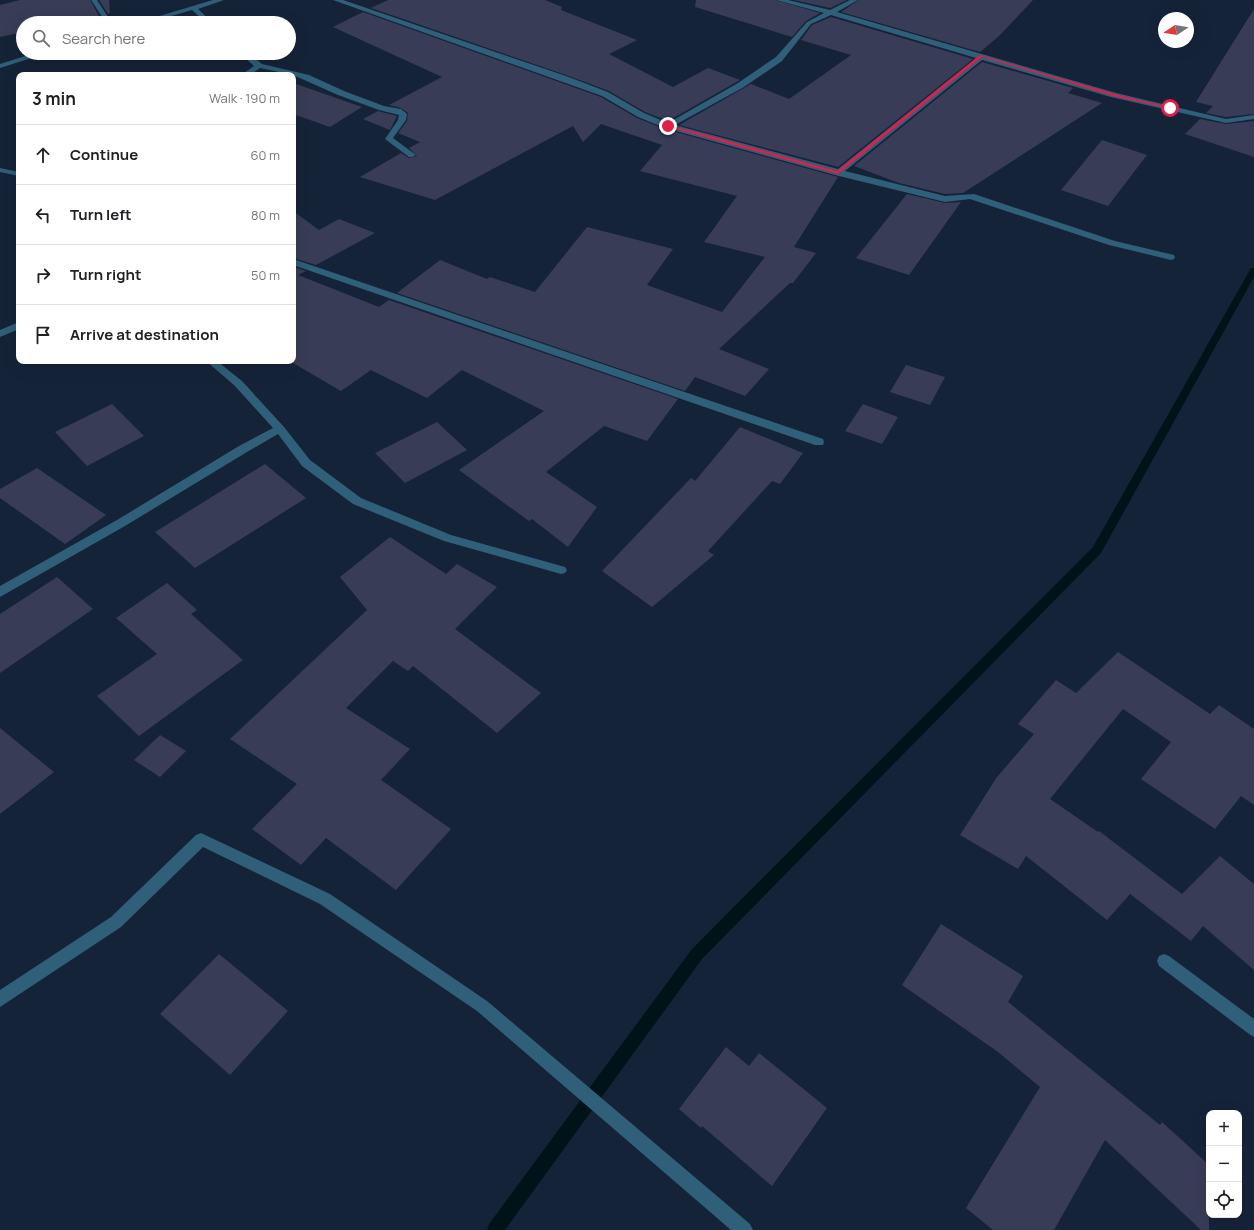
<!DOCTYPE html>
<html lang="en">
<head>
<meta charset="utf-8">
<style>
  body { margin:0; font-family:Manrope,sans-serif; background:#f2f2f2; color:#202124 }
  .controls { position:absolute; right:12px; bottom:12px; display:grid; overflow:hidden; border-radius:8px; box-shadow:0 4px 16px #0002 }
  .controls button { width:36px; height:36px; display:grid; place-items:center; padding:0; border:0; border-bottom:1px solid #e0e0e0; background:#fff; color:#202124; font:20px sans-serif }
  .compass { position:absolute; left:1158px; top:12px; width:36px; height:36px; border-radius:50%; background:#fff; box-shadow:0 4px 16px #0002; rotate:258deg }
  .stop { position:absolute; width:12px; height:12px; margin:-9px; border:3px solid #e11d48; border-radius:50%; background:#fff }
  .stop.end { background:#e11d48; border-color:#fff; box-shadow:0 1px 4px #0008 }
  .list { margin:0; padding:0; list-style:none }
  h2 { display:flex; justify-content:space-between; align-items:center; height:52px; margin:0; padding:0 16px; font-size:17px }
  h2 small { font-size:13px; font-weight:400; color:#757577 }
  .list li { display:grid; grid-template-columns:26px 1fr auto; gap:12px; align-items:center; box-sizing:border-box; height:60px; padding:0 16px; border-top:1px solid #e0e0e0 }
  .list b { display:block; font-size:15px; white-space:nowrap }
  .list em { font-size:13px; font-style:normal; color:#757577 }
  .icon { flex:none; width:22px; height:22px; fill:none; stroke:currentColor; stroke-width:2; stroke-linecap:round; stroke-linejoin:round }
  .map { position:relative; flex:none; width:1254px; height:1230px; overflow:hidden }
  .search { position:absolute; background:#fff; box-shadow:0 4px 16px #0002; left:16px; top:16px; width:280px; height:44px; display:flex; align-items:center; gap:10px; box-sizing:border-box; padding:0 14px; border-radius:22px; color:#757577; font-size:15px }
  .panel { position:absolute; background:#fff; box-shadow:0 4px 16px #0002; left:16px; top:72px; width:280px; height:292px; border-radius:8px }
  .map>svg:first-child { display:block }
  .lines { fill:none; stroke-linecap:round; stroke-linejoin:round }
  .stream { fill:#001318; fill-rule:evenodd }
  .building { fill:#393c56 }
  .street { fill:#2f5f79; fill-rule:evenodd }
  .route { fill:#e11d48 }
</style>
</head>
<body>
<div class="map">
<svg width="1254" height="1230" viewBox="0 0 1254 1230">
  <rect width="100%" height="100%" fill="#152339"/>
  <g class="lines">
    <!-- stream -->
    <path class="stream" d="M1251,268H1254V277L1101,553L702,959L505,1230H487L489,1224L692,949L1093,547Z"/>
  </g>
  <!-- building -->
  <path class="building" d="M20,0H90L99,16L66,23H23V32L0,37V5Z
    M99,0H109L110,13L108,14Z
    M388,0H545L562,7L561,10L637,40L609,54L673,87L708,68L740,80L668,121L645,112L609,91L566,75L371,8Z
    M696,0H775L820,13L806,21L792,37L695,7Z
    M794,0H847L830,8Z
    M859,0H1033L999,36L980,52L841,12Z
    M1254,9V114L1226,117L1206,113L1213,106L1196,102Z
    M363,12L601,97L637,118L665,129L838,177L794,247L816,253L793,283H790L719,349L769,369L745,396L695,377L685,391L397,293L440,260L487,279L490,277L535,292L587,227L673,249L647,285L722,312L765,257L704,242L737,196L640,171L662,145L601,124L583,142L573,126L435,200L360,177L401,153L409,158L417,156L409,148L420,142L398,133L407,121L408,113L401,108L389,105L442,77L333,27Z
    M831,17L973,59L838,167L679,125L751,84L789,99L851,55L801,40L812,25Z
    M982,62L1073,88L1068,93L1102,103L963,193L945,194L899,183L854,166Z
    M293,83L362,107L330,127L293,114Z
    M378,111L397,116L390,130L363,119Z
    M1200,119L1226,124L1254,121V157L1185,134Z
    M1102,140L1147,155L1108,206L1061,190Z
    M907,194L945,203L961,202L909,275L856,258Z
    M293,211L319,230L339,219L375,233L316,265L293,258Z
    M293,267L306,271L298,275L379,307L389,300L678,399L647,441L604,426L546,472L597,507L568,547L532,519L529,521L459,470L544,411L462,370L427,398L371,370L341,391L293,363Z
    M906,365L945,377L930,405L890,392Z
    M112,404L144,436L87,466L55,432Z
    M863,404L898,417L882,444L845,431Z
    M437,422L467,450L405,483L375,453Z
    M740,427L803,453L780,484L772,481L708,551L714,555L652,607L602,571L691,478L695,481Z
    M265,464L306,498L195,568L155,532Z
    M37,468L106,515L65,544L0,498V489Z
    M390,537L446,574L457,564L497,587L455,629L541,693L497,733L413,666L408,671L393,661L346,708L410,749L381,780L451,829L396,890L326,838L301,865L252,829L297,784L230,739L367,610L340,577Z
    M57,577L93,609L0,673V614Z
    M167,583L197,610L191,614L243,660L139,736L97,696L157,654L116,618Z
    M1118,652L1210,714L1219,705L1254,729V805L1241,796L1215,829L1141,779L1171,742L1123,709L1050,799L1098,832L1099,831L1182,894L1220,856L1254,884V970L1203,926L1191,941L1130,894L1107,920L1026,856L1018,869L960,835L997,777L1034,734L1018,724L1056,680L1076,693Z
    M0,728L54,772L0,814Z
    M160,735L186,751L160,777L134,760Z
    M941,924L1023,976L1008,1002L1160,1125L1162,1122L1209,1165V1230H1201L1105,1140L1054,1230H993L966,1208L1040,1087L998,1052L902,985Z
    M219,954L288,1011L230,1075L160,1014Z
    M726,1047L749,1066L759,1053L827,1108L772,1186L702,1126L701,1128L679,1109Z"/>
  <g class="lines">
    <!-- street -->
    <path class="street" d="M91,0H97L112,23H106Z
      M213,0H224L198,9L213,23H206L192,10L147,23H136Z
      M333,0H343L566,76L608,92L644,113L668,123L738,83L776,57L807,22L824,13L776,0H788L830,10L850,0H858L837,12L1116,93L1226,119L1254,115V119L1226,123L1111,97L982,60L845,171L945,196L974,194L1115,241L1174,255L1175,257L1174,259L1171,260L1109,245L970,199L945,202L835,175L665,128L638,117L602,96ZM831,15L976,58L838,169L675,125L744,87L782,61L811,24Z
      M35,53H47L0,68V64Z
      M240,53H248L262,64L309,75L344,91L384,106L401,109L407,114L406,120L393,138L416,155L412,157H409L385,139L398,120L399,115L379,110L338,95L293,75L260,68L250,75H241L254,66Z
      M0,168L19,172V176L0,172Z
      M293,259L823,439L824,442L823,445H815L293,265Z
      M19,322V329L0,337V330Z
      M206,361H217L242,381L284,427L310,460L361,498L451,535L565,567L567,570L565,573L561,574L444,541L353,504L302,466L278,434L247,452L125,526L0,597V586L117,520L239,446L273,428L234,385Z
      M201,833L330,894L487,1001L750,1224L753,1230H731L477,1011L320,904L203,847L121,927L0,1007V990L111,917L196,835Z
      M1164,954L1169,956L1254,1019V1037L1249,1034L1159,966L1157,961L1159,956Z"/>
  </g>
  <!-- route -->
  <path class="route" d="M980,55L1115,94L1172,108L1170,109L1113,96L982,57L838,174L665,126L668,125C725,139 780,156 837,171Z"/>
</svg>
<div class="controls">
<button>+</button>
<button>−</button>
<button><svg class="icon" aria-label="locate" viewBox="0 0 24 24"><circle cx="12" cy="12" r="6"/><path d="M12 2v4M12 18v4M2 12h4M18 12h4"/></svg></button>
</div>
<svg class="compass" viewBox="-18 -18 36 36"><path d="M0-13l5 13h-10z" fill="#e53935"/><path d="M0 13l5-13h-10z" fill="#757577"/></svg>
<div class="stop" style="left:1170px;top:108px"></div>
<div class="stop end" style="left:668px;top:126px"></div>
<div class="search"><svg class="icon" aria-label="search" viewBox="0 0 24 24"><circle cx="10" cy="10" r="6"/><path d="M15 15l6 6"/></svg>Search here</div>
<section class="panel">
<h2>3 min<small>Walk · 190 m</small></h2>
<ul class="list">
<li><svg class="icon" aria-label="ahead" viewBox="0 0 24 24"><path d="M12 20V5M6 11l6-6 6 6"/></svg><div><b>Continue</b></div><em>60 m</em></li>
<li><svg class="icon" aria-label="left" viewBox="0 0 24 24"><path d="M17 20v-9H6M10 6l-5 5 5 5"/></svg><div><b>Turn left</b></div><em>80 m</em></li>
<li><svg class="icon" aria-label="right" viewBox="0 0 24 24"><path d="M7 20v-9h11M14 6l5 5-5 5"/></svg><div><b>Turn right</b></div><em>50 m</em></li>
<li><svg class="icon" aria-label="arrive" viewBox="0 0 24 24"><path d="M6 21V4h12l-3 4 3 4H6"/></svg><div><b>Arrive at destination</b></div></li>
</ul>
</section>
</div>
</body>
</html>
